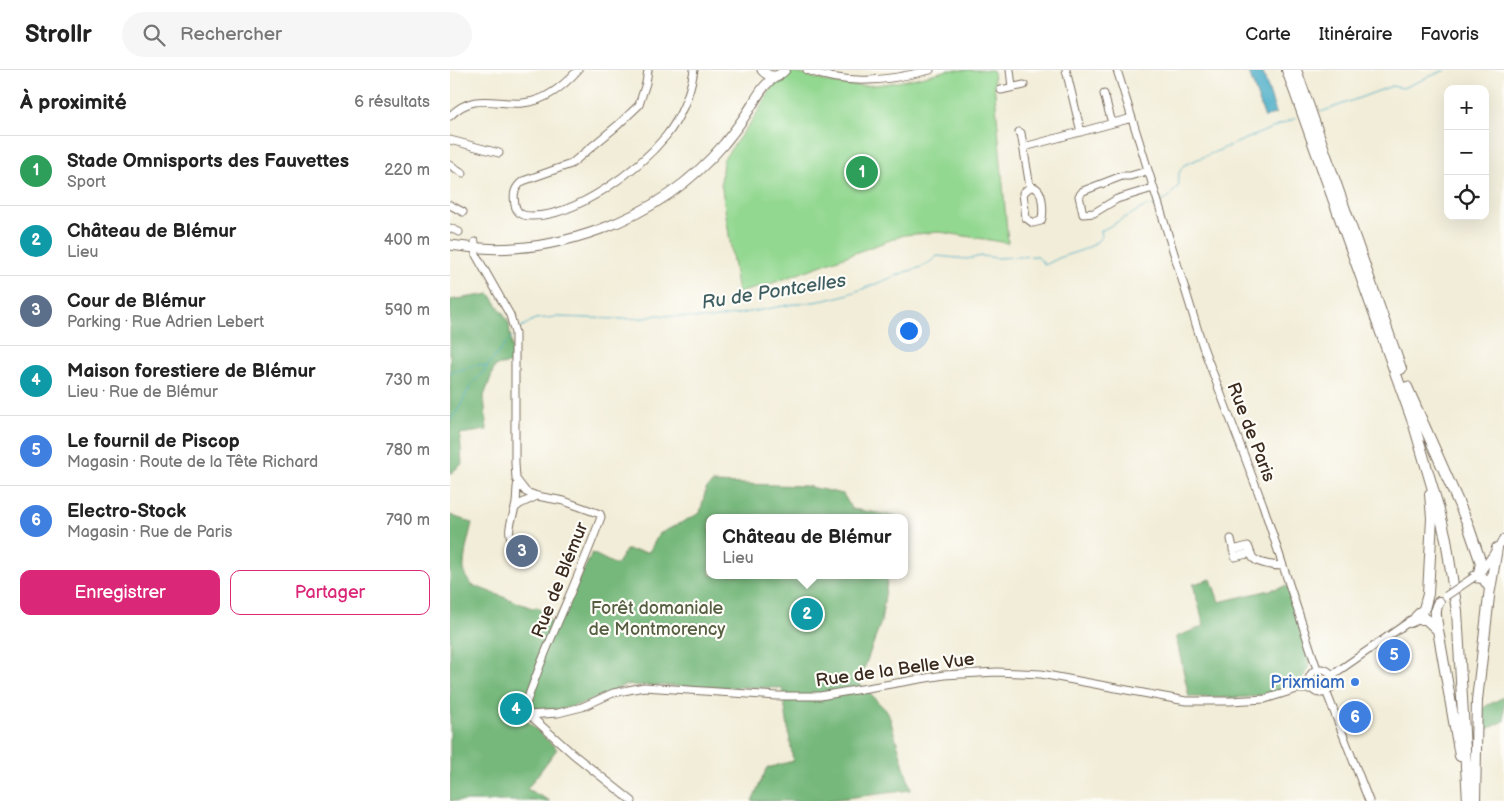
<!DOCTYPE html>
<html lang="fr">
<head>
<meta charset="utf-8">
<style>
  body { margin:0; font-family:"Balsamiq Sans",sans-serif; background:#f6f6f6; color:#222 }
  .controls { position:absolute; right:15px; top:15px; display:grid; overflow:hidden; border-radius:10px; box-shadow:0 5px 20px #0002 }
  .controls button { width:45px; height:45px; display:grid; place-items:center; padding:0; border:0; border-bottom:1px solid #e0e0e0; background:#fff; color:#222; font:25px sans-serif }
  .you { position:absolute; left:458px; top:260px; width:18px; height:18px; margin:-12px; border:4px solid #fff; border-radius:50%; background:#1a73e8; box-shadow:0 0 0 8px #1a73e833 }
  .badge { display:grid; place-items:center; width:32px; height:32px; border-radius:50%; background:#db2777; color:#fff; font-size:16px; font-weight:700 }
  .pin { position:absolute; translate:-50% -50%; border:2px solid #fff; box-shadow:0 1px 5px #0006 }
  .popup { position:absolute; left:256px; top:444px; width:202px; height:65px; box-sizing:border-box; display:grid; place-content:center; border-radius:10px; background:#fff; filter:drop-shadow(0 1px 4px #0005); font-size:16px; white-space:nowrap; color:#767676 }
  .popup b { font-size:19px; color:#222 }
  .popup::after { content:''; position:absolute; left:50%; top:100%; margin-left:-10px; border:10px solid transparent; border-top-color:#fff }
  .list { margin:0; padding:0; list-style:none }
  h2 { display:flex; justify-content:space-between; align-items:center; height:65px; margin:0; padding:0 20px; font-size:21px }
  h2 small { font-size:16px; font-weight:400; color:#767676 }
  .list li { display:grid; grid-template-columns:32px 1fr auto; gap:15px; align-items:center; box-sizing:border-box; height:70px; padding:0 20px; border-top:1px solid #e0e0e0 }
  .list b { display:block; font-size:19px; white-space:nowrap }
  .list p { margin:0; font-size:16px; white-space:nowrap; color:#767676 }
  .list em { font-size:16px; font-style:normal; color:#767676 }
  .actions { display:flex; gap:10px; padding:15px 20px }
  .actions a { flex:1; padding:11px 0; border:1px solid #db2777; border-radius:10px; text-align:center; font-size:18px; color:#db2777 }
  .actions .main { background:#db2777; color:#fff }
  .icon { flex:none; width:28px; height:28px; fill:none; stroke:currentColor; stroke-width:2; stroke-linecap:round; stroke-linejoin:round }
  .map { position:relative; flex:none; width:1054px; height:731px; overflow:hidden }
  header { display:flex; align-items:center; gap:30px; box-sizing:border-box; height:70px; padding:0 25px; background:#fff; border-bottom:1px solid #e0e0e0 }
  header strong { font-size:24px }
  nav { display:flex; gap:28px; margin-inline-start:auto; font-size:18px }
  .search { width:350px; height:45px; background:#f6f6f6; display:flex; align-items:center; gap:12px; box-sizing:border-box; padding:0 18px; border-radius:28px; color:#767676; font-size:19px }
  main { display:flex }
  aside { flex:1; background:#fff }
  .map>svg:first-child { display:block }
  .green { fill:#93d891; stroke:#678158 }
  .forest { fill:#76b87b; stroke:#58714c }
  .water { fill:#46acc6; stroke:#406b72 }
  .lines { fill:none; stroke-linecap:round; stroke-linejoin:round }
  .stream { stroke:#46acc6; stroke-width:1 }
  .minor-casing { stroke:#7b6e5f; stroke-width:9 }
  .major-casing { stroke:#7b6e5f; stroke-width:11 }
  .highway-casing { stroke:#7b6e5f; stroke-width:12 }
  .minor { stroke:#fff; stroke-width:7 }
  .major { stroke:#fff; stroke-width:9 }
  .highway { stroke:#fff; stroke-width:10 }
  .minor-bridge-casing { stroke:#7b6e5f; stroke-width:9; stroke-linecap:butt }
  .minor-bridge { stroke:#fff; stroke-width:7 }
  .shop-dot { fill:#3f7fe0; stroke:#fdfcf7; stroke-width:2 }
  .labels { text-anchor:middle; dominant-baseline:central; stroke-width:4.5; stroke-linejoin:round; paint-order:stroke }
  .street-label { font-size:18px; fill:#3b2a1e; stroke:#fdfcf7 }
  .park-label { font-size:18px; fill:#555e40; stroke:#fdfcf7 }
  .shop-label { font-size:18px; fill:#366cbe; stroke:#fdfcf7; text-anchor:end }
  .water-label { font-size:19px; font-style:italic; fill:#3f5e61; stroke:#fdfcf7 }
</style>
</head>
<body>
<header>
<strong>Strollr</strong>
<div class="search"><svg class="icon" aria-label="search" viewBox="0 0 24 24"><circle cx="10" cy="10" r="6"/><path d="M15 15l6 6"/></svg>Rechercher</div>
<nav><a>Carte</a><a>Itinéraire</a><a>Favoris</a></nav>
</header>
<main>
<aside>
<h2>À proximité<small>6 résultats</small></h2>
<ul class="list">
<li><span class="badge" style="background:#2e9e5b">1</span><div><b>Stade Omnisports des Fauvettes</b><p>Sport</p></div><em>220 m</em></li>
<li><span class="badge" style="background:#0f9aa8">2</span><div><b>Château de Blémur</b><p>Lieu</p></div><em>400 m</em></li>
<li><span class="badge" style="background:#5c6f8a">3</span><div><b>Cour de Blémur</b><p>Parking · Rue Adrien Lebert</p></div><em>590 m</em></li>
<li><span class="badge" style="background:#0f9aa8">4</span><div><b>Maison forestiere de Blémur</b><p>Lieu · Rue de Blémur</p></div><em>730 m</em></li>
<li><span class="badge" style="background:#3f7fe0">5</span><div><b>Le fournil de Piscop</b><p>Magasin · Route de la Tête Richard</p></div><em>780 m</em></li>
<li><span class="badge" style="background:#3f7fe0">6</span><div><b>Electro-Stock</b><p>Magasin · Rue de Paris</p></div><em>790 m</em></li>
</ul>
<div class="actions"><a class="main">Enregistrer</a><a>Partager</a></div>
</aside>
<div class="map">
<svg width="1054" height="731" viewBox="0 0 1054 731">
  <rect width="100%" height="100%" fill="#fdfcf7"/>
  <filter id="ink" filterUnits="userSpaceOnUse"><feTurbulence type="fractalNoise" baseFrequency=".02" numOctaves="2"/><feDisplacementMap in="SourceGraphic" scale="10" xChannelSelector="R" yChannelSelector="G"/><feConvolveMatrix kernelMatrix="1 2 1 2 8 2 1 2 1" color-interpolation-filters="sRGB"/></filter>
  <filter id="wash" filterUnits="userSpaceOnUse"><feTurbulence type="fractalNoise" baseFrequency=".0096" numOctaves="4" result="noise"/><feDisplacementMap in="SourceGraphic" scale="20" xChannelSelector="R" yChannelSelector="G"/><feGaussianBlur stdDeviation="1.12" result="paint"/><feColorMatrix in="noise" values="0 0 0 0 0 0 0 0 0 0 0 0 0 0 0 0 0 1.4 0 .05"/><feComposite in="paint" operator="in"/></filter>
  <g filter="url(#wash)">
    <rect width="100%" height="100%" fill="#f2edd8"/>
    <!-- green -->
    <path class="green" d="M498,0H543L558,173L490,162L454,165L320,214L288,223L271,113L273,90L306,45L327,9L340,1C358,6 377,13 396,15C426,19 468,8 498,0Z"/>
    <!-- forest -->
    <path class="forest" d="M40,224L59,253L63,293L45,296L34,326L37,360L10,364L12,394L0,404V230Z
      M262,413L356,416L393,424L402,439L446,446V448H260V505H438L431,552L409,613L438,642L461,720L372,731H302L317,698L343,691L332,618L175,615L135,633L109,640L80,642L73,647L107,679L77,719L100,731H0V445L22,453C19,466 13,487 14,501C15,506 18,511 22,515L82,538L88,537L103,554L131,506L142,483L166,495L176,480L199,482L209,464L250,443L256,419Z
      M761,509L769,532L837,516C844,537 854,560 858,582C869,637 771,627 739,627L726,567L754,556L743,514Z
      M1054,627V651L1034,661L1032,640L1036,636Z"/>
    <!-- water -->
    <path class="water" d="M798,0H812L826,43L815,48Z"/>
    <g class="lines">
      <!-- stream -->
      <path class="stream" d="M871,42L942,16L953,18L995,0
        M712,132L717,129L729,115C727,107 729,101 734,95L846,48
        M68,259L85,249L107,247L169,249L196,248L207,245L261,249L344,234C351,235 356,232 363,232C396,228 427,213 458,201C469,199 479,194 487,186L517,189L532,186L547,188L587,186L595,195C600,193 604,190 609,188C625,181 641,181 652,166L651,161L696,136L705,135
        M0,303L26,295L37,296L62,267
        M0,350L8,340L21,315L35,300L37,296"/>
    </g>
  </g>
  <g filter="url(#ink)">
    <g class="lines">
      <defs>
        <path id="minor" d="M198,0L196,13L189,35L168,55L121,94L73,111C64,118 63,124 65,135C67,144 73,146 82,146C127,146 188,100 216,66C231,47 240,24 244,0
          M357,0C398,16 437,11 480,0
          M560,0L562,17
          M616,0L631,62
          M667,0L753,277L813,435L867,599
          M551,20L574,15
          M654,24L662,53
          M0,46C24,22 44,35 73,33C96,31 113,16 128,0
          M569,62L571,63L580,117
          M0,70L49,83
          M574,77L682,48
          M0,95L13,103
          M697,101L680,106H672L633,121L629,126L633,144L644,143L667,129L703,118
          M580,117C584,117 585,117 588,120C593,125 594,145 591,151L583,153L576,148L573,123Z
          M0,135L13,142
          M0,158L9,162
          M25,172L26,185L60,245L65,263V393L66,409L76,422L87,426L114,431L150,444L151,447C128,512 95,574 74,640L123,684L182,731
          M68,412C66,419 67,426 66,433C64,447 54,462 64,473L82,478
          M65,438L70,434L87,426
          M781,469L785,487L801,483
          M783,480L798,476C800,480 801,485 803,488C809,494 825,496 833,496
          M1031,502L1054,468
          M859 611a12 12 0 1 1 24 0a12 12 0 1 1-24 0Z
          M881,606L963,549
          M876,621L919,731
          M78,645L108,643L132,637L163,623L194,617L327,626H370L494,605L547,602L591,604L736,631H780L815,629L847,619H862"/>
        <path id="major" d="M312,0C319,8 328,8 335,0
          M0,175C100,191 209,151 274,74C282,64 290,54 297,43C306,30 313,12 328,6"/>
        <path id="highway" d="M837,0L964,355L989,440L996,469L1007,541L1018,731
          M846,0L951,299
          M957,317L1017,452L1031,493L1029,503
          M1024,507L1033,508L1040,518L1027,630L1025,731
          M1040,520L1047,478
          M966,547L974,539L978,524L982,448L980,424
          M960,552L967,549H976L988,560L1010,686
          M988,560C987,551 983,540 989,532"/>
      </defs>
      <!-- minor casing -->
      <use href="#minor" class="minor-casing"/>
      <!-- major casing -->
      <use href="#major" class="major-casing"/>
      <!-- highway casing -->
      <use href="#highway" class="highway-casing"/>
      <!-- minor -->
      <use href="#minor" class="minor"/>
      <!-- major -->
      <use href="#major" class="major"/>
      <!-- highway -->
      <use href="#highway" class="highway"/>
      <defs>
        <path id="minor-bridge" d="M996,526L1024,507"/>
      </defs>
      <!-- minor-bridge casing -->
      <use href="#minor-bridge" class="minor-bridge-casing"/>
      <!-- minor-bridge -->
      <use href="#minor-bridge" class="minor-bridge"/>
    </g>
  </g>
  <!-- markers -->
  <circle class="shop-dot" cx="905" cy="612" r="5"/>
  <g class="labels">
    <!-- street labels -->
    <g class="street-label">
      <text transform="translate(801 362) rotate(69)">Rue de Paris</text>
      <text transform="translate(110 510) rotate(-68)">Rue de Blémur</text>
      <text transform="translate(445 600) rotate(-8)">Rue de la Belle Vue</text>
    </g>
    <!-- park labels -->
    <g class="park-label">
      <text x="207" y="538">Forêt domaniale<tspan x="207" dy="21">de Montmorency</tspan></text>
    </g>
    <!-- shop labels -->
    <g class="shop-label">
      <text x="895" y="612">Prixmiam</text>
    </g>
    <!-- water labels -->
    <g class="water-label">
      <text transform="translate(324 222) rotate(-9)">Ru de Pontcelles</text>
    </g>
  </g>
</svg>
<div class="controls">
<button>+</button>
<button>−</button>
<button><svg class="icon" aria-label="locate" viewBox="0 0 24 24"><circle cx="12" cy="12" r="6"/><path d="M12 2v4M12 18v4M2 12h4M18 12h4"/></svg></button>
</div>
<div class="you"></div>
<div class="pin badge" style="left:412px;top:102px;background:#2e9e5b">1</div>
<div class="pin badge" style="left:357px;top:544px;background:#0f9aa8">2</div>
<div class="popup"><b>Château de Blémur</b>Lieu</div>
<div class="pin badge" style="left:72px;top:481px;background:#5c6f8a">3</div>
<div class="pin badge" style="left:66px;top:639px;background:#0f9aa8">4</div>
<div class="pin badge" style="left:944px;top:585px;background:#3f7fe0">5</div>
<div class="pin badge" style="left:905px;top:647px;background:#3f7fe0">6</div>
</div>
</main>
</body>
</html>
